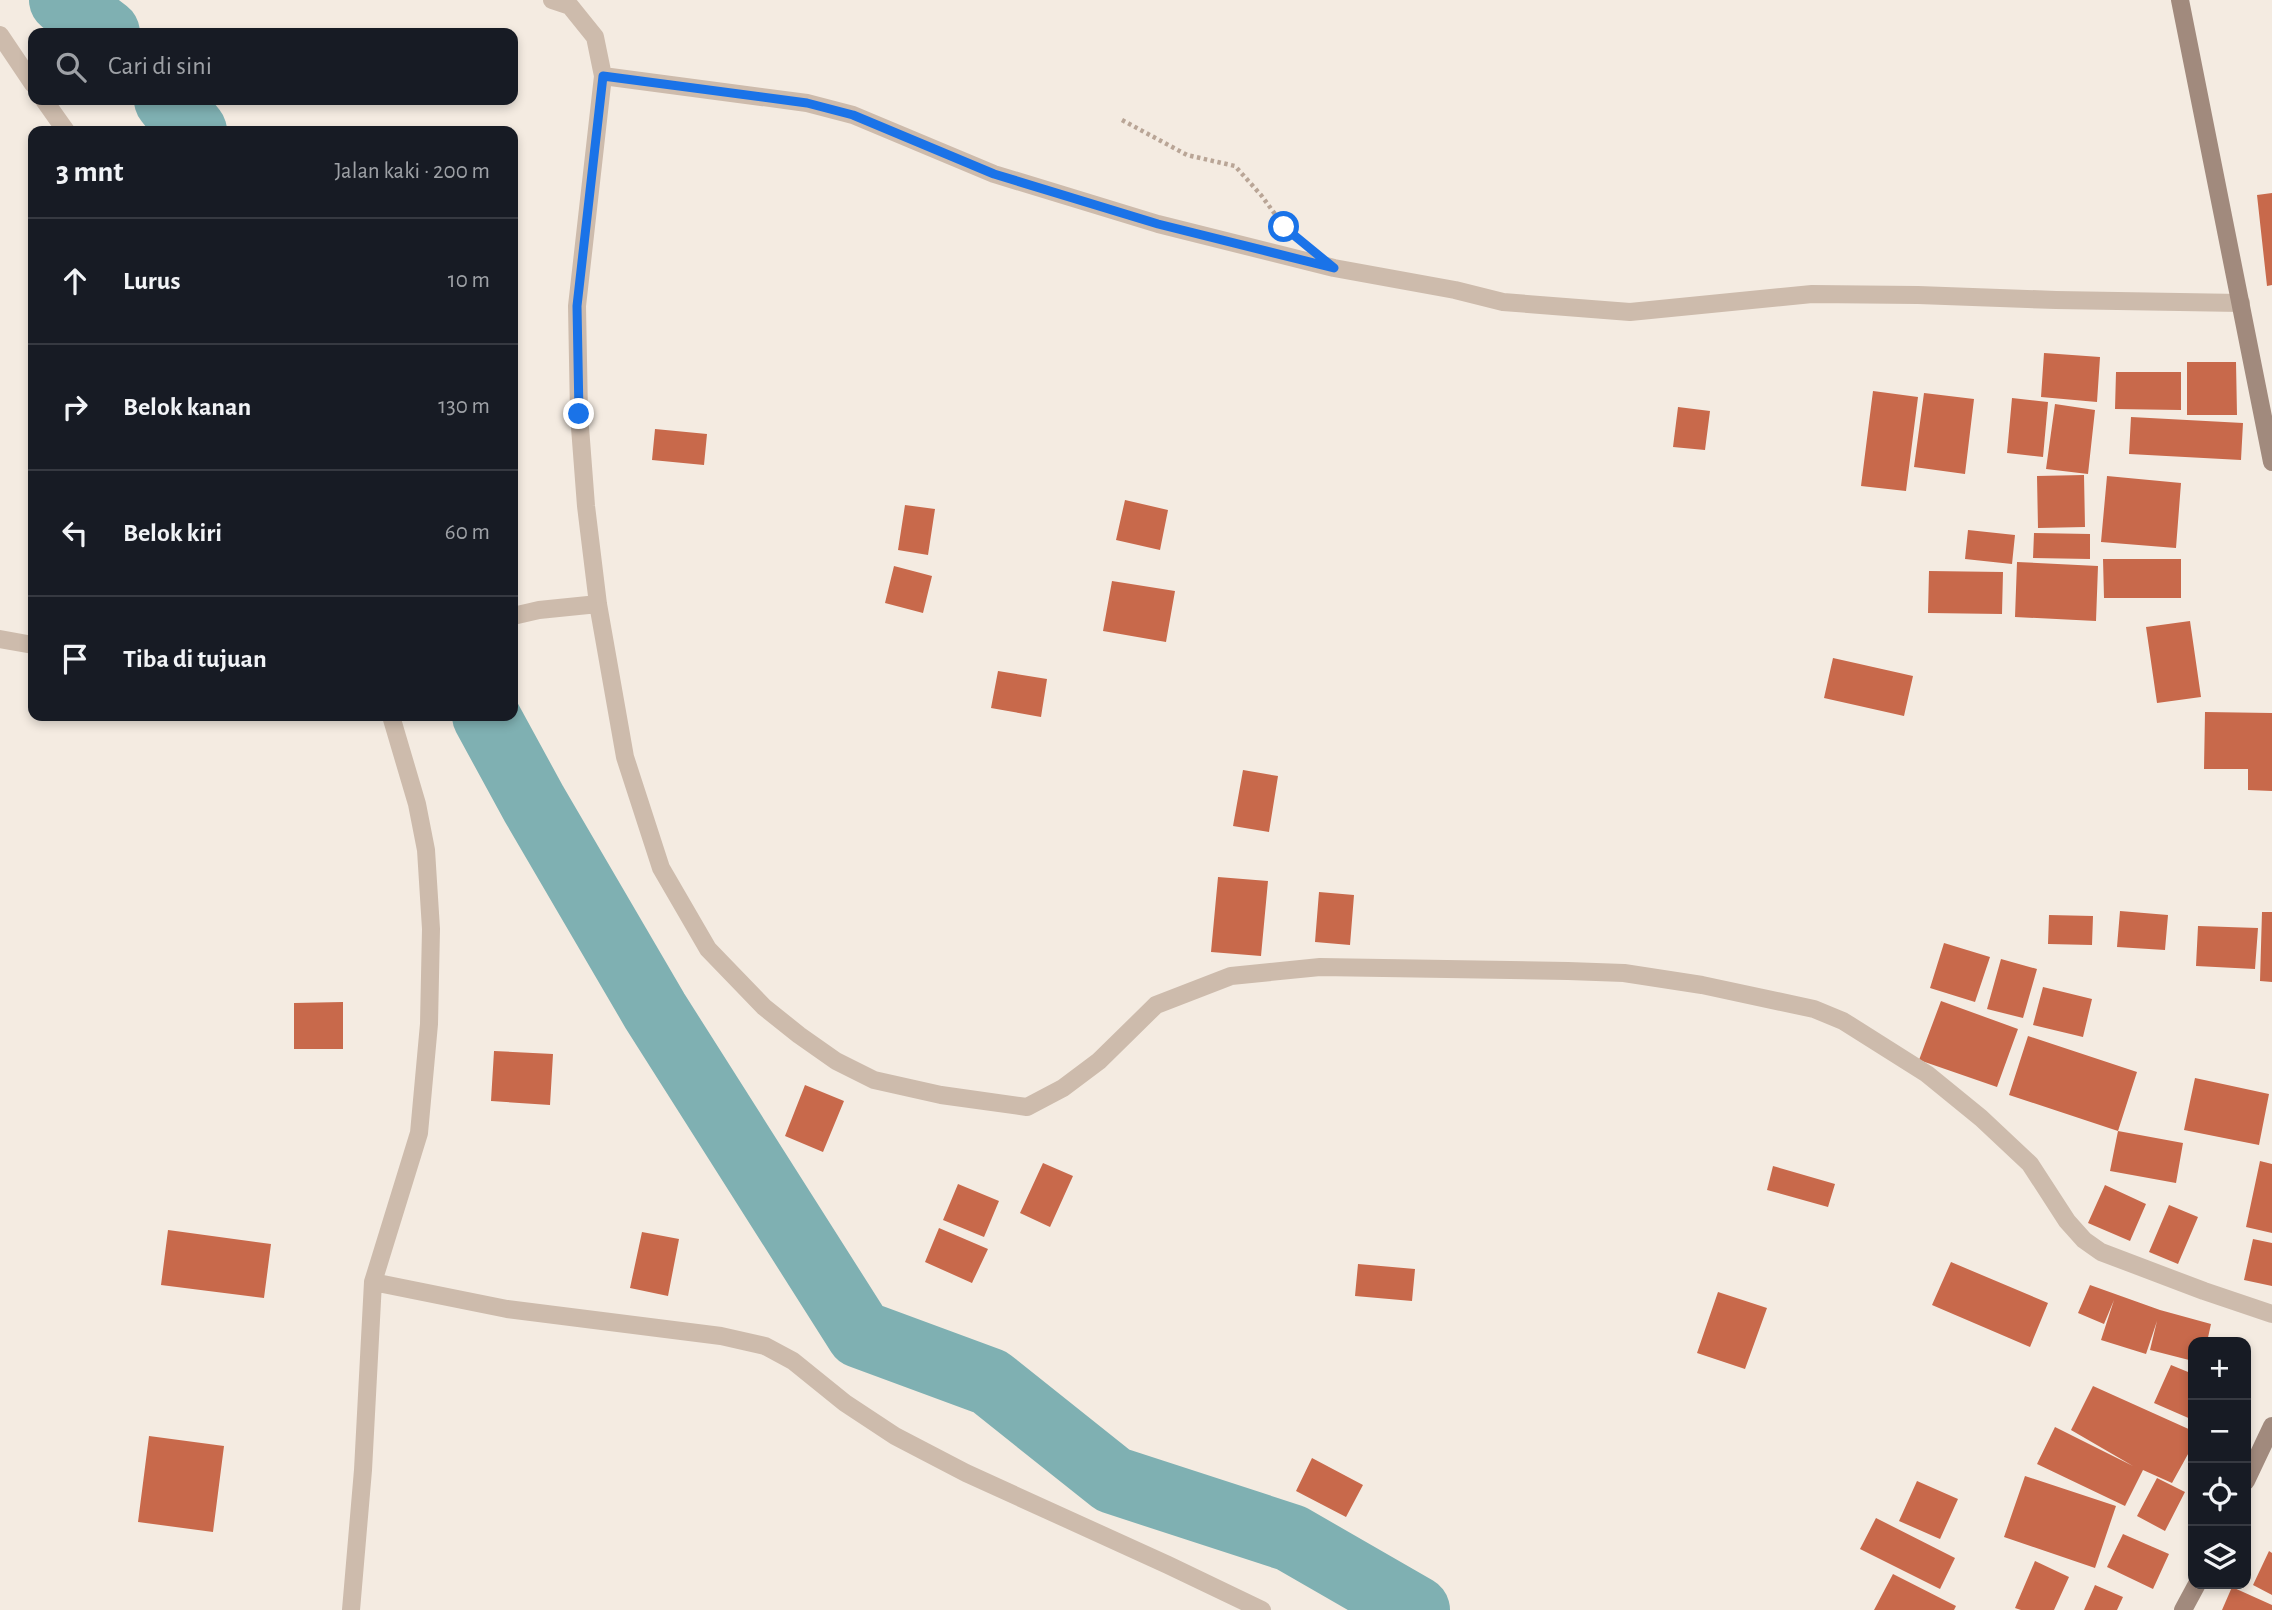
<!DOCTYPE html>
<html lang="id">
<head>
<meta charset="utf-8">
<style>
  body { margin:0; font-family:"Alegreya Sans",sans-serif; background:#20242c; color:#f1f3f6 }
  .controls { position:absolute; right:21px; bottom:21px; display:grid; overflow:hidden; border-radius:14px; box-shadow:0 4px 10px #0003 }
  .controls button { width:63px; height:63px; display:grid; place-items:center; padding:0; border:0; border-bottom:2px solid #363941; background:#171b24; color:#f1f3f6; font:35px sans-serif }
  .stop { position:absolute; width:21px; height:21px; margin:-16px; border:5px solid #1a73e8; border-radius:50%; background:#fff }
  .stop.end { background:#1a73e8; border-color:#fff; box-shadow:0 2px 7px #0008 }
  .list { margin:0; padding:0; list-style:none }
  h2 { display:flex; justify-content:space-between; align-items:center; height:91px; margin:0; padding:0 28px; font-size:30px }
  h2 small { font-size:23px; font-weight:400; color:#9ea1a6 }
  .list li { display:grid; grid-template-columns:46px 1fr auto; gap:21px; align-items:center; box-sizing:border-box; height:126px; padding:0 28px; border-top:2px solid #363941 }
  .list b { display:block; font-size:26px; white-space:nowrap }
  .list em { font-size:23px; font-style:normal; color:#9ea1a6 }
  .icon { flex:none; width:38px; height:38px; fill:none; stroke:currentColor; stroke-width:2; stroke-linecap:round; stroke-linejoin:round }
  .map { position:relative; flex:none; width:2272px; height:1610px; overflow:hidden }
  .search { position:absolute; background:#171b24; box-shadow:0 4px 10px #0003; left:28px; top:28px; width:490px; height:77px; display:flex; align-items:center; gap:18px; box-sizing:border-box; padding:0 24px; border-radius:14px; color:#9ea1a6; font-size:26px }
  .panel { position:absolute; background:#171b24; box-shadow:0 4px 10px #0003; left:28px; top:126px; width:490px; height:595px; border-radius:14px }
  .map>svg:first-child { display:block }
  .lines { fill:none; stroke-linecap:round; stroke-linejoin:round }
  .river { stroke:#7fb0b2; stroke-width:68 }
  .building { fill:#c8694b }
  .path { stroke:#b9a596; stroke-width:4.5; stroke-dasharray:3.5 3.5; stroke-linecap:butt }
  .street { stroke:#cdbbac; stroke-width:18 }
  .secondary { stroke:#a18a7d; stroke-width:18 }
  .route { stroke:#1a73e8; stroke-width:9 }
</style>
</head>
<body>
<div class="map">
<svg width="2272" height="1610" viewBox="0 0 2272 1610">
  <rect width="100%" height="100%" fill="#f4ebe1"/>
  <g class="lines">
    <!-- river -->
    <path class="river" d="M63,0L106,33
      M168,100L193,131
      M486,716L534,804L655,1011L860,1334L990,1382L1113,1480L1291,1538L1416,1610"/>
  </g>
  <!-- building -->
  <path class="building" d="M2272,193V285L2267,286L2257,195Z
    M2044,353L2100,357L2097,402L2041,397Z
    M2187,362H2236L2237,415H2187Z
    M2116,372H2181V410L2115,409Z
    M1873,391L1918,397L1906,491L1861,486Z
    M1924,393L1974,399L1965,474L1914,467Z
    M2012,398L2048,402L2043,457L2007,453Z
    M2055,404L2095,410L2088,474L2046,469Z
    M1678,407L1710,411L1705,450L1673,447Z
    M2131,417L2243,423L2241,460L2129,454Z
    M655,429L707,434L704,465L652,460Z
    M2084,475L2085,527L2038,528L2037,476Z
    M2107,476L2181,483L2176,548L2101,542Z
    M1125,500L1168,510L1160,550L1116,540Z
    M905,505L935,509L928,555L898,550Z
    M1968,530L2015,535L2012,564L1965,559Z
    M2034,533L2090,534V559L2033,558Z
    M2103,559H2181V598H2104Z
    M2017,562L2098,566L2096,621L2015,617Z
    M894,566L932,576L923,613L885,603Z
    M1929,571L2003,572L2002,614L1928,613Z
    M1112,581L1175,591L1166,642L1103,631Z
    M2190,621L2201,697L2157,703L2146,627Z
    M1833,658L1913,676L1904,716L1824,698Z
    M998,671L1047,679L1041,717L991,708Z
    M2205,712L2272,713V791L2248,790V769H2204Z
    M1243,770L1278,776L1269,832L1233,826Z
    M1218,877L1268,881L1261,956L1211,952Z
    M1319,892L1354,895L1350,945L1315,942Z
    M2120,911L2168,915L2165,950L2117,947Z
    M2262,912H2272V982L2260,981Z
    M2049,915L2093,916L2092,945L2048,944Z
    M2198,926L2258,928L2255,969L2196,966Z
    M1944,943L1990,957L1975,1002L1930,988Z
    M2001,959L2037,969L2023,1018L1987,1009Z
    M2043,987L2092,999L2083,1037L2033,1025Z
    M1941,1001L2018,1029L1997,1087L1919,1060Z
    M343,1002V1049H294V1003Z
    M2028,1036L2137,1072L2118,1131L2183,1143L2176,1183L2110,1171L2118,1131L2009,1095Z
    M494,1051L553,1054L550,1105L491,1101Z
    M2195,1078L2269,1094L2259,1145L2184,1130Z
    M805,1085L844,1101L823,1152L785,1136Z
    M2260,1161L2272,1164V1233L2246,1227Z
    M1043,1163L1073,1176L1050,1227L1020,1213Z
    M1773,1166L1835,1184L1828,1207L1767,1190Z
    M958,1184L999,1201L984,1237L943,1220Z
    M2105,1185L2146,1204L2130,1241L2088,1223Z
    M2169,1205L2198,1217L2178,1264L2149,1252Z
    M939,1228L988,1249L972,1283L925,1262Z
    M168,1230L271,1244L264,1298L161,1285Z
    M642,1232L679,1239L668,1296L630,1288Z
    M2253,1239L2272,1243V1286L2244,1280Z
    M1951,1262L2048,1303L2030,1347L1932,1305Z
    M1358,1264L1415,1269L1412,1301L1355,1296Z
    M2090,1285L2160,1310L2211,1324L2207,1342H2193V1361L2150,1350L2157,1321L2146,1354L2101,1340L2114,1300L2104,1324L2078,1313Z
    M1718,1292L1767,1308L1745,1369L1697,1353Z
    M2171,1365L2193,1374V1420L2154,1403Z
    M2093,1386L2193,1431V1445L2172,1483L2143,1470L2125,1506L2037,1464L2055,1427L2133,1466L2071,1430Z
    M149,1436L224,1446L213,1532L138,1522Z
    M1312,1458L1363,1485L1346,1517L1296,1491Z
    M2025,1476L2116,1506L2095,1568L2004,1537Z
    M2157,1478L2185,1492L2165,1531L2137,1516Z
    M1917,1481L1958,1499L1940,1539L1899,1521Z
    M1876,1518L1955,1558L1940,1589L1860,1549Z
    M2123,1534L2169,1554L2153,1589L2107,1567Z
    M2269,1551L2272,1553V1595L2253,1585Z
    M2035,1561L2069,1577L2054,1610H2021L2015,1608Z
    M1893,1574L1956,1606L1954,1610H1874Z
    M2095,1585L2123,1597L2117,1610H2084Z
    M2232,1587L2272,1605V1610H2222Z"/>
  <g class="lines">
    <!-- path -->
    <path class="path" d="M1122,120L1187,155L1235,166L1261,195L1283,225"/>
    <!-- street -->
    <path class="street" d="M552,0L570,6L595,37L603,76L577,306L579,414L586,506L598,604L625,757L661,868L708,949L764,1007L799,1035L836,1061L874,1080L941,1095L1027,1107L1063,1088L1099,1061L1156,1005L1231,976L1320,967L1568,971L1624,973L1702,985L1814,1009L1843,1021L1927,1074L1981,1118L2030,1164L2067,1221L2084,1240L2101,1252L2204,1291L2272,1314
      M0,35L33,84
      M603,76L807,103L853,115L994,174L1158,224L1334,268L1455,290L1503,302L1630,312L1812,294L1918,295L2056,300L2241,303
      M44,100L66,131
      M513,616L539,610L598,604
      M0,639L33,645
      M373,1282L507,1309L721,1336L765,1346L793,1361L845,1403L895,1436L966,1473L1168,1565L1262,1610
      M351,1610L363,1470L373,1282L419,1133L429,1024L431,929L426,850L417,804L391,716"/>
    <!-- secondary -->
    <path class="secondary" d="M2180,0L2272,462
      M2246,1481L2272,1426
      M2183,1610L2197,1584"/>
  </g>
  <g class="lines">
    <!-- route -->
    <path class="route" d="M579,414L577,306L603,76L807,103L853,115L994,174L1158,224L1334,268L1284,227"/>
  </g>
</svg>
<div class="controls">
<button>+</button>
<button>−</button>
<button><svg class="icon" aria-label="locate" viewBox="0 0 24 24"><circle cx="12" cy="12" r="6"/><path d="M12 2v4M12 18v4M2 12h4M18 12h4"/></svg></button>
<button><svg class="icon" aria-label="layers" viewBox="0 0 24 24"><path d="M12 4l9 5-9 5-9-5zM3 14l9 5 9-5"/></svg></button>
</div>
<div class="stop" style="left:1284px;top:227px"></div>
<div class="stop end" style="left:579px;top:414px"></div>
<div class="search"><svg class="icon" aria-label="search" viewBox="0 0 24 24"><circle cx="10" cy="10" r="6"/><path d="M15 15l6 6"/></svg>Cari di sini</div>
<section class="panel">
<h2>3 mnt<small>Jalan kaki · 200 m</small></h2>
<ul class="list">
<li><svg class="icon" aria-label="ahead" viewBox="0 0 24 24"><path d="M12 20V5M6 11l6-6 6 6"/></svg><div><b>Lurus</b></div><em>10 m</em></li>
<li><svg class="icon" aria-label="right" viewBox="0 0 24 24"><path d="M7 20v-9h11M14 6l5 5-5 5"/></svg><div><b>Belok kanan</b></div><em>130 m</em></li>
<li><svg class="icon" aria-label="left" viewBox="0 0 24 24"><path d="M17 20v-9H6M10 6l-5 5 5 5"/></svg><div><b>Belok kiri</b></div><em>60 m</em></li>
<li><svg class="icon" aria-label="arrive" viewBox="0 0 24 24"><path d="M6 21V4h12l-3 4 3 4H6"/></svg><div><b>Tiba di tujuan</b></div></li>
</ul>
</section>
</div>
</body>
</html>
